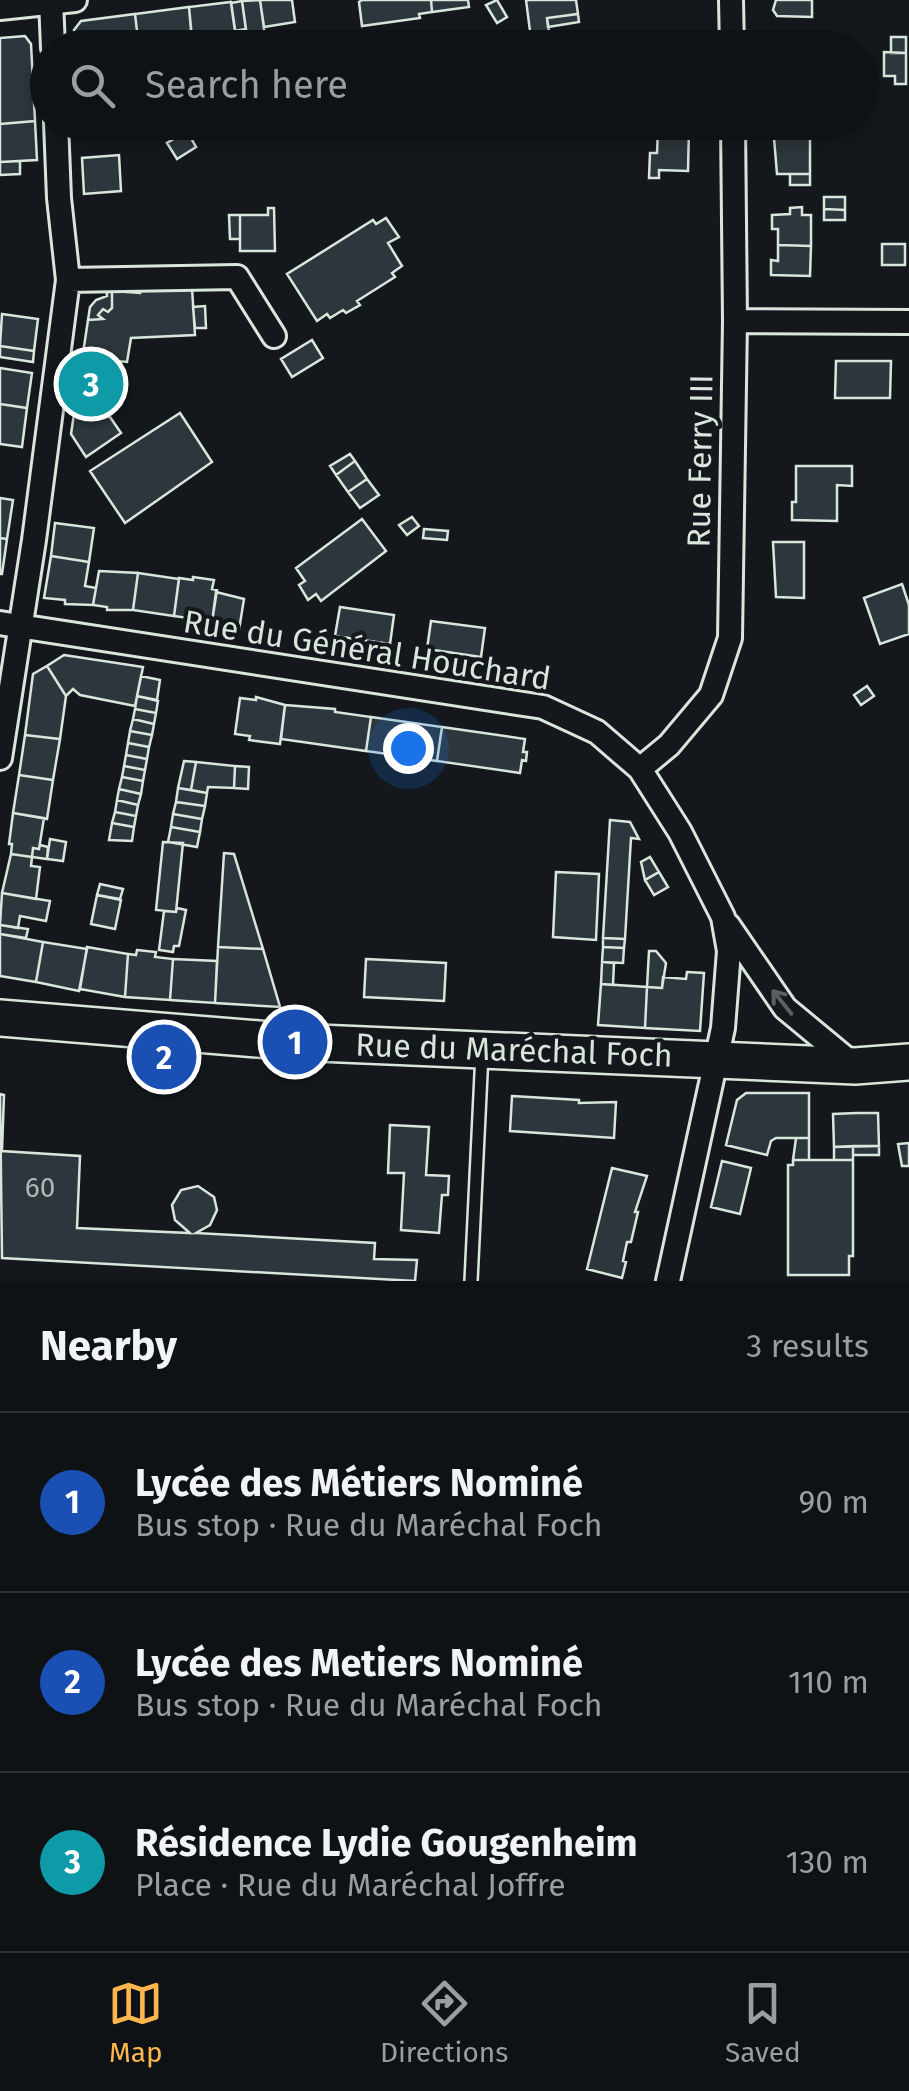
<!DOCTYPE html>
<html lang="en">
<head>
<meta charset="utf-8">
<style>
  body { margin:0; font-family:"Fira Sans",sans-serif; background:#1d2022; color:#f1f3f6 }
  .you { position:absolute; left:408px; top:748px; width:35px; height:35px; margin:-25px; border:8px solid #fff; border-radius:50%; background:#1a73e8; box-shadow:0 0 0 15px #1a73e833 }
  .badge { display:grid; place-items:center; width:65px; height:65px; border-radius:50%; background:#ffb74d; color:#fff; font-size:32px; font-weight:700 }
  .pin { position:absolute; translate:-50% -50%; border:5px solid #fff; box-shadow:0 2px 10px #0006 }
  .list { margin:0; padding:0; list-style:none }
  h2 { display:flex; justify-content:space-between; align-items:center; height:130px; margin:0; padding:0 40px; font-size:42px }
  h2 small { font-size:32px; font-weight:400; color:#9b9ea0 }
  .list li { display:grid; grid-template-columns:65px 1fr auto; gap:30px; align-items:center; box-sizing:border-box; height:180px; padding:0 40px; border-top:2px solid #2f3234 }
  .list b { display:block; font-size:38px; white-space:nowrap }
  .list p { margin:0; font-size:32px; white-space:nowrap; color:#9b9ea0 }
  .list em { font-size:32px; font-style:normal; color:#9b9ea0 }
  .icon { flex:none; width:55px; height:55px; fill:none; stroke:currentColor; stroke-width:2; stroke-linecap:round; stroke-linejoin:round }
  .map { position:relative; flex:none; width:909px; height:1281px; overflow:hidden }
  .search { position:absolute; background:#0f1215; box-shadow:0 5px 15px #0003; left:30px; right:30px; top:30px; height:110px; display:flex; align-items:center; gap:25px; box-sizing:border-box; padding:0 35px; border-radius:55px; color:#9b9ea0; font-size:38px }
  .sheet { height:670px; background:#0f1215 }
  nav { display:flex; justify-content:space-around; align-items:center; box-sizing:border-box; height:140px; border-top:2px solid #2f3234; background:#0f1215; font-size:28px; color:#9b9ea0 }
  nav a { display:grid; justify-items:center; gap:5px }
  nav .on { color:#ffb74d }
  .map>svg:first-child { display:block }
  .building { fill:#2c363c; stroke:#d8e6dc; stroke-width:2.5 }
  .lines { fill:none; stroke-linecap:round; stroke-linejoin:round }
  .lane-casing { stroke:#d8e6dc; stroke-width:16 }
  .street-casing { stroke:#d8e6dc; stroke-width:28 }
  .primary-casing { stroke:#d8e6dc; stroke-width:40 }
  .lane { stroke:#14181c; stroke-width:11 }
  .street { stroke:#14181c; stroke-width:22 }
  .primary { stroke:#14181c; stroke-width:35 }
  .oneway { stroke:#59605f }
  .labels { text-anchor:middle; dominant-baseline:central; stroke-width:8; stroke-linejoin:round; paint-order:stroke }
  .number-label { font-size:28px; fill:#adbab4 }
  .street-label { font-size:32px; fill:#d8e6dc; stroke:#14181c }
</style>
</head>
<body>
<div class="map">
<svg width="909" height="1281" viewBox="0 0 909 1281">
  <rect width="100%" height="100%" fill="#14181c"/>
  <!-- building -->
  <path class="building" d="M260,0H292L295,22L264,27Z
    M260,0L266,43L248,45L242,1Z
    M362,0H431L432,12L419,14L420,18L362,26L359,2Z
    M431,0H468L469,7L432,12Z
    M497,0L507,17L497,23L486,5Z
    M526,0H576L578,14L547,18L549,31L537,37L530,31Z
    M776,0H812V17L777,16L773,10Z
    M242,1L246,29L235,31L231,3Z
    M231,2L236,36L192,42L189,7Z
    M189,7L193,48H139L135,14Z
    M135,14L139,48H75L74,30L81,21Z
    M578,14L579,22L548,27L547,18Z
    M25,36L31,44L35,121L0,124V38Z
    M236,36L237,48H193L192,42Z
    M891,37H906V53H891Z
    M884,52L906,53V84H895V76H884Z
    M35,121L37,160L0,162V124Z
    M658,127H689L688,171L659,170V178H649L650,153H657Z
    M187,131L196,147L177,159L167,143Z
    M774,138H810V174H777Z
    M119,155L121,191L84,194L82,158Z
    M20,161V174L0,175V162Z
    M790,174H810V185H790Z
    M824,197H845V210L824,209Z
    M802,207V215H811V246L778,245V229H772V215L790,214V208Z
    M268,208H274L275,251H240V215H268Z
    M824,209L845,210V220H824Z
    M229,215H240V239H230Z
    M386,218L399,237L388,243L402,266L392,273L395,277L357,301L360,305L346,313L343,310L330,318L327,314L317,321L287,274L373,220L376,224Z
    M882,244H905V265H882Z
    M778,245L811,246L810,276L771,275V260L778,261Z
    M106,287L130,290L112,291V308L108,312L103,309L98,315L103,319L88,320L90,307L96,300L107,296Z
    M192,288L195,335L131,338L127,362L107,360L99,416L110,417L121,433L86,457L71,434L88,320L103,319L98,315L103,309L108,312L112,308V291L140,293V290Z
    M205,306L206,328H195L193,307Z
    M2,314L38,319L34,351L0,346Z
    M312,340L323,358L292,377L281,359Z
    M0,346L34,351L33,362L0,357Z
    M836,361H891L890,398H835Z
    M0,368L32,373L27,408L0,404Z
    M0,404L27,408L22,447L0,444Z
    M180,413L212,462L125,523L90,471Z
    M350,454L355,461L336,475L330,466Z
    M355,461L367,479L348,492L336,475Z
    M796,466H852V486L837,485V521L792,520V502H796Z
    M367,479L379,495L360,508L348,492Z
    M0,498L13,500L7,539L0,538Z
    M412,517L419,526L407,535L399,525Z
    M362,519L386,551L321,601L316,594L308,600L299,585L305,581L296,568Z
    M55,523L94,528L89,562L51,556Z
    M424,529L448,531L447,540L423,538Z
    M0,538L7,539L2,574H0Z
    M773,542H804V598L776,597Z
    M51,556L89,562L85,586L96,588L93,605L65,604V600L44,598Z
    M99,571L138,573L133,610H107V607L93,605Z
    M138,573L179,579L174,616L133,610Z
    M193,577L214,580L212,589L217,590L212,622H187L188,618L174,616L179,578L193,580Z
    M902,584L909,605V634L880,644L864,598Z
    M216,592L244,599L239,630L212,622Z
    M340,607L394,615L390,644L335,636Z
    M431,621L485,628L481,657L427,649Z
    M64,655L143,667L135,706L80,695L73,689L66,696L47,666Z
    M47,666L66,696L60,739L25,735L33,674Z
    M141,676L160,680L157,700L137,696Z
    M867,686L874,696L861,705L854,695Z
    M137,696L158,701L156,713L135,709Z
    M256,697L285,705L280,744L249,740L250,736L235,734L240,698L256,700Z
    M285,705L335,709V712L371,717L366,751L281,739Z
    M135,709L156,713L154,724L133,719Z
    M371,717L442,727L437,761L366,751Z
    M133,719L154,724L152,735L130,731Z
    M442,727L525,739L523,752H527L526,761L522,760L520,773L437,761Z
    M130,731L152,735L149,747L128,743Z
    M25,735L60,739L53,780L19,775Z
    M128,743L149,747L147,759L126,755Z
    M126,755L147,759L145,770L124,766Z
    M184,761L196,762L191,790L178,788Z
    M196,762L235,766L234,788L208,787L207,793L191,790Z
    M124,766L145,770L143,781L122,777Z
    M235,766L249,767L248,789L234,788Z
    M19,775L53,780L47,819L13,813Z
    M122,777L143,781L141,794L119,789Z
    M178,788L207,793L205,806L176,802Z
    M119,789L141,794L138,805L117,800Z
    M117,800L138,805L136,816L115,812Z
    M176,802L205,806L202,819L173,814Z
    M115,812L136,816L134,827L112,823Z
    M13,813L44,818L39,849L33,848L32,857L11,854L12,844H9Z
    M173,814L202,819L200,832L171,827Z
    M610,820L630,822L639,839L631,838L625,939L603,938Z
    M112,823L134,827L132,841L109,840Z
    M171,827L200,832L197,847L168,842Z
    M50,839L66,842L63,861L47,859Z
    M163,842L183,843L176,912L156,910Z
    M40,845L48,847L47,859L32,857L33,848L39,849Z
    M224,853L234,854L263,949L218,947Z
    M11,854L32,857L31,866L40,867L36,899L2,893Z
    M650,857L659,872L645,880L641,862Z
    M556,872L599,874L596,940L553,937Z
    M659,872L668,887L654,895L645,880Z
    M100,884L123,889L120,899L97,895Z
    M2,893L50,901L46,921L20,916L18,928L0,925Z
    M97,895L121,900L115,929L91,924Z
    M177,908L186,910L179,946H174L173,952L159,950L164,911L176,912Z
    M0,925L28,929L26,938L0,934Z
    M0,934L43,942L36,982L0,976Z
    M603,938L625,939L624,948L603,947Z
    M43,942L87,949L79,991L36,982Z
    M87,947L128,954L125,997L80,989Z
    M218,947L263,949L280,1007L215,1003Z
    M603,947L624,948L623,963L602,962Z
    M137,950L156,952L155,957L173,959L170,1000L125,997L128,954L136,955Z
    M649,951H656L666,963L662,988L647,987Z
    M173,959L217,961L215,1003L170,1000Z
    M366,959L446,963L444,1001L364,997Z
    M602,962L614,963L613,985L601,984Z
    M687,972L704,973L700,1031L645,1028L647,987L662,988L663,977L686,979Z
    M601,984L647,987L645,1028L598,1025Z
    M746,1093H809V1138H776L771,1141L767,1155L726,1145L737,1100Z
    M0,1094L4,1095L2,1151L80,1156L77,1228L190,1233L175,1220L172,1205L181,1190L198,1186L214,1197L217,1210L210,1225L196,1233L375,1243L374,1259L417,1260L415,1281L2,1258Z
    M512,1096L579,1100V1103L616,1102L614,1138L510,1131Z
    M857,1113H878L879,1146L834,1147L833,1114Z
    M390,1125L429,1127L426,1175L449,1176L448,1195H442L439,1233L401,1230L404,1173H388Z
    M796,1138H809V1160H793Z
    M909,1143V1166H902L898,1144Z
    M853,1146V1160H834V1147Z
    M853,1146H879V1155H853Z
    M793,1160H853V1256H849V1275H788V1165H793Z
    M722,1161L751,1168L740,1214L711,1207Z
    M612,1168L647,1176L635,1212H638L631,1242H627L623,1261L626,1262L622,1278L587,1269Z"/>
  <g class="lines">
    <defs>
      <path id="lane" d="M471,1281L482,1053"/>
      <path id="street" d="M51,0L53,48
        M731,0L732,48
        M0,8L75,0
        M68,280L237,277L274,336
        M735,321L909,322
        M0,623L543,707L597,732L640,769L680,832L723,917L729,951L723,1028L668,1281
        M0,758L34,540L68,280L59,198L56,122
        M640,769L669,745L711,695L730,638L735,321L733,122
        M728,925L785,1008L855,1066"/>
      <path id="primary" d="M0,1018L295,1042L855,1066L909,1062"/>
    </defs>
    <!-- lane casing -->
    <use href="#lane" class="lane-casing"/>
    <!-- street casing -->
    <use href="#street" class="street-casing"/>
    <!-- primary casing -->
    <use href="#primary" class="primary-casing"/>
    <!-- lane -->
    <use href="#lane" class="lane"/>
    <!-- street -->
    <use href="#street" class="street"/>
    <!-- primary -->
    <use href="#primary" class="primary"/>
  </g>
  <!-- one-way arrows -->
  <defs><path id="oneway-shaft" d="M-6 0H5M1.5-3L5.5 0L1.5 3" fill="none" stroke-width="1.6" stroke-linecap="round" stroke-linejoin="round" transform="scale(2.5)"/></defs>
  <use class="oneway" href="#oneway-shaft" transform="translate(782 1002) rotate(-129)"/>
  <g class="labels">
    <!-- number labels -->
    <g class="number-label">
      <text x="40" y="1187">60</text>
    </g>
    <!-- street labels -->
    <g class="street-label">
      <text transform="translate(700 461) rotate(-89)">Rue Ferry III</text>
      <text transform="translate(367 650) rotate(9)">Rue du Général Houchard</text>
      <text transform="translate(514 1050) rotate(2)">Rue du Maréchal Foch</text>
    </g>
  </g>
</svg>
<div class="you"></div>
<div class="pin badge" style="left:295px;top:1042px;background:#1a4fb4">1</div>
<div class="pin badge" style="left:164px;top:1057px;background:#1a4fb4">2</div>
<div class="pin badge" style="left:91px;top:384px;background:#0f9aa8">3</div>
<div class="search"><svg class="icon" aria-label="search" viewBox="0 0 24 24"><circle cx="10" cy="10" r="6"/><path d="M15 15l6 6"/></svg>Search here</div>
</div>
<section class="sheet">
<h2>Nearby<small>3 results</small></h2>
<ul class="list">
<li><span class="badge" style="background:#1a4fb4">1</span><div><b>Lycée des Métiers Nominé</b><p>Bus stop · Rue du Maréchal Foch</p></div><em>90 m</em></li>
<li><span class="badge" style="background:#1a4fb4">2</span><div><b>Lycée des Metiers Nominé</b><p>Bus stop · Rue du Maréchal Foch</p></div><em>110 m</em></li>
<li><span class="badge" style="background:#0f9aa8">3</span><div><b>Résidence Lydie Gougenheim</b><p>Place · Rue du Maréchal Joffre</p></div><em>130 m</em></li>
</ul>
</section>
<nav>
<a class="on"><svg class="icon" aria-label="map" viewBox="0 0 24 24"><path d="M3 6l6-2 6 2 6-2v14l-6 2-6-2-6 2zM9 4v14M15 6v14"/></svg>Map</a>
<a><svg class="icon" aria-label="directions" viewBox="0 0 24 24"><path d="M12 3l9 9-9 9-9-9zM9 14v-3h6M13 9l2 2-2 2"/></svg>Directions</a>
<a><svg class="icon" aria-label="saved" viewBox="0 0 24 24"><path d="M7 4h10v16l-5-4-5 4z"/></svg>Saved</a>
</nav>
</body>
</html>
